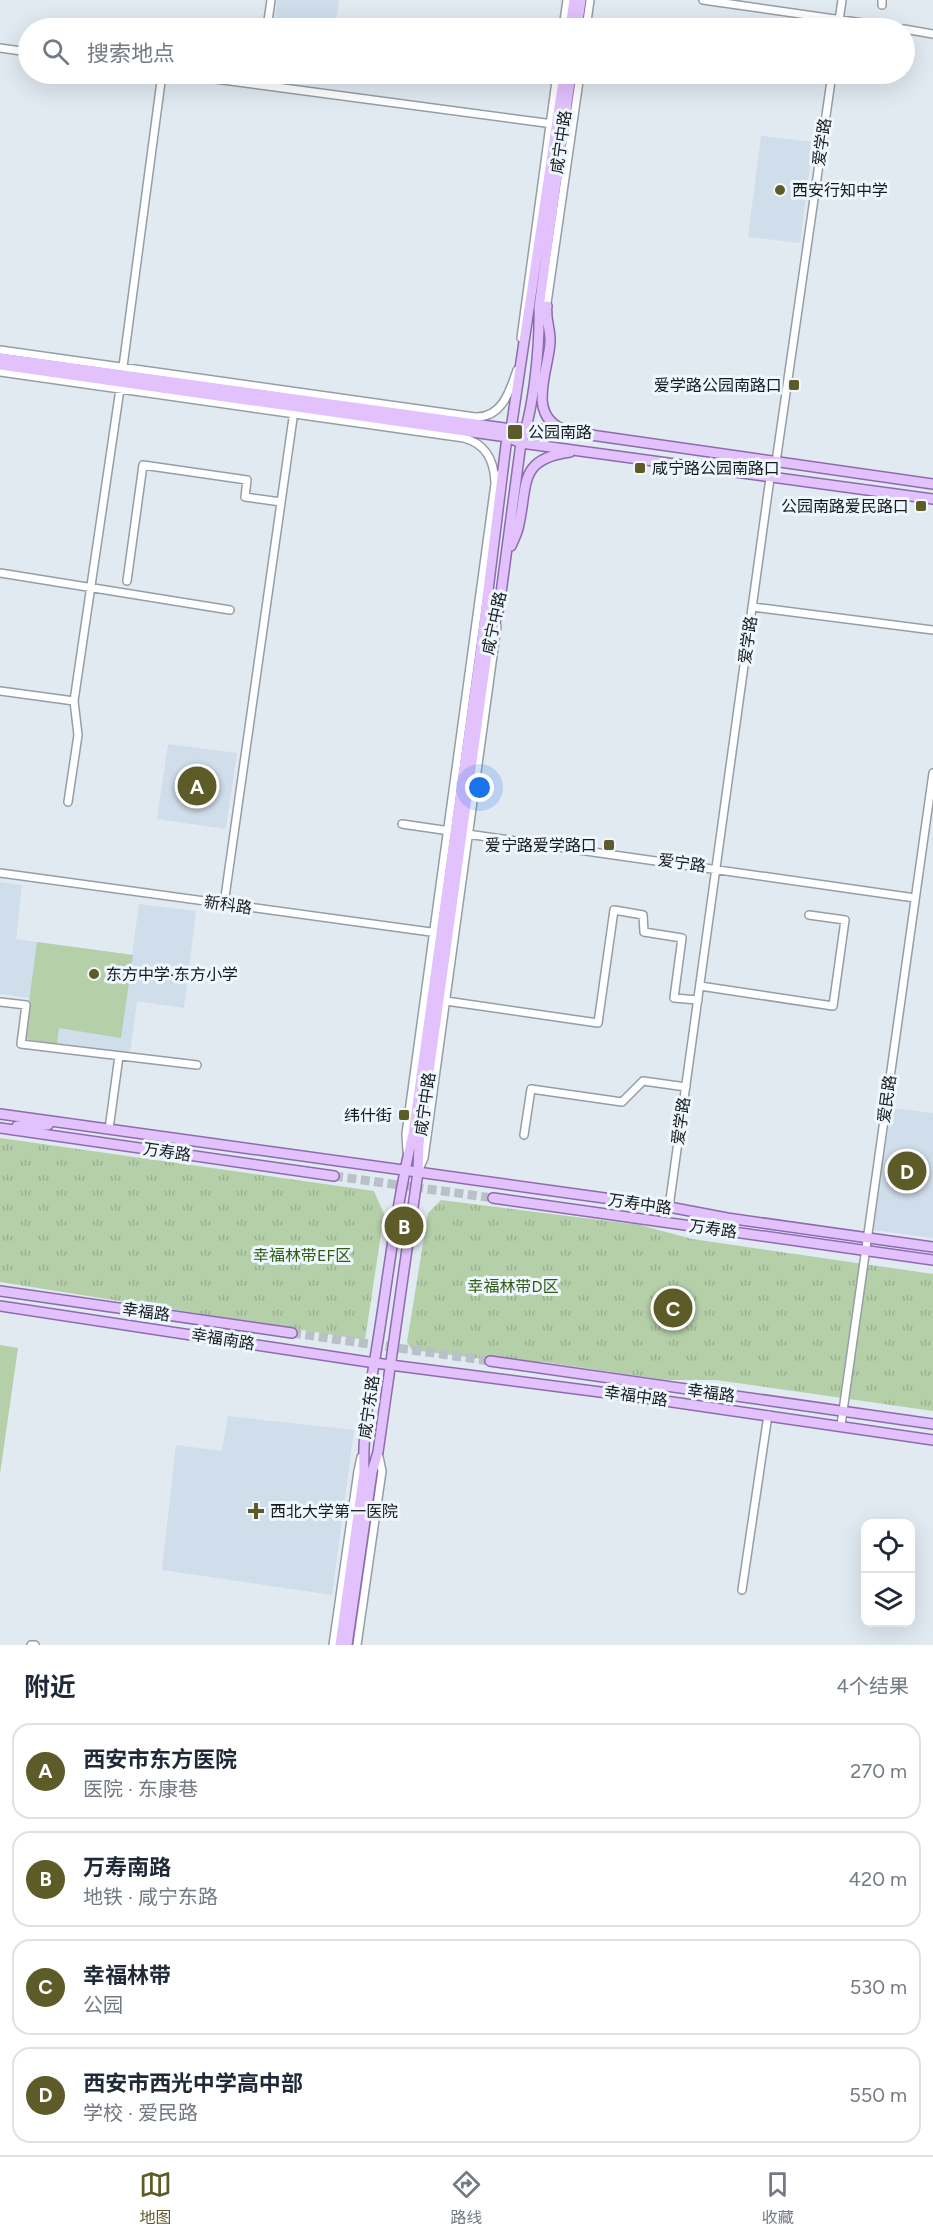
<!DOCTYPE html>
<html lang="zh">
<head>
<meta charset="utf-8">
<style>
  body { margin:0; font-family:Figtree,"Noto Sans SC",sans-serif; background:#f6f6f7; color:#1f2937 }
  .controls { position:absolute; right:18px; bottom:18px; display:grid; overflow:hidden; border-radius:12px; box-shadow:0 6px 24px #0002 }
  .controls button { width:54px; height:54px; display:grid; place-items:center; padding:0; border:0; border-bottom:2px solid #e0e1e3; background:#fff; color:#1f2937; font:30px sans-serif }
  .you { position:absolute; left:480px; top:788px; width:21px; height:21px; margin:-15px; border:4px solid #fff; border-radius:50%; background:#1a73e8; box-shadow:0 0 0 9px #1a73e833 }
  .badge { display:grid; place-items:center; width:39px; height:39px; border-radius:50%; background:#5d5c29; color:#fff; font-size:20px; font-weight:700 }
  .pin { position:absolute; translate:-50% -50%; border:3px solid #fff; box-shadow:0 2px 6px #0006 }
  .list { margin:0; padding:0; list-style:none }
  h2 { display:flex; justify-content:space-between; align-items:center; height:78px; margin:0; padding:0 24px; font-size:26px }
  h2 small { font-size:20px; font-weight:400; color:#747a83 }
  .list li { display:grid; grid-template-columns:39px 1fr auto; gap:18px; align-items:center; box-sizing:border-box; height:96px; margin:0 12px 12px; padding:0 12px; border:2px solid #e0e1e3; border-radius:18px }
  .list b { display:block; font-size:22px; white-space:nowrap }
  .list p { margin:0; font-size:20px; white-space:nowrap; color:#747a83 }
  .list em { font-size:20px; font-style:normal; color:#747a83 }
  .icon { flex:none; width:33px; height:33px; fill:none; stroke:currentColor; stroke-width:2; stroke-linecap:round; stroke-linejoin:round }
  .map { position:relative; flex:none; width:933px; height:1645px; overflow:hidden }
  .search { position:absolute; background:#fff; box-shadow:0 6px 24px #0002; left:18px; right:18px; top:18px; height:66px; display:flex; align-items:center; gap:15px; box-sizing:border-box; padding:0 21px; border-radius:33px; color:#747a83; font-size:22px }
  .sheet { height:510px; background:#fff }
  nav { display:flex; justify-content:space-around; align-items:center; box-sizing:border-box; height:84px; border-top:2px solid #e0e1e3; background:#fff; font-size:16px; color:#747a83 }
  nav a { display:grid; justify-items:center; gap:3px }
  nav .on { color:#5d5c29 }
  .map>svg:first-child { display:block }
  .built { fill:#d0deeb }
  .grass { fill:url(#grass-tufts) }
  .pitch { fill:#b5cfa9 }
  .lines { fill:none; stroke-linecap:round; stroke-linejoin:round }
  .major-tunnel { stroke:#b9c0c7; stroke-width:9; stroke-dasharray:9 4.5; stroke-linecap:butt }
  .minor-casing { stroke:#969ea5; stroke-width:10 }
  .major-casing { stroke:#8e6bad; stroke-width:12 }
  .minor { stroke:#fff; stroke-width:7 }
  .major { stroke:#e2c1fd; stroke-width:9 }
  .poi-dot { fill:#5d5c29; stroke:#eef7fe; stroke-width:2 }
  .labels { text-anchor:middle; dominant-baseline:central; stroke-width:6; stroke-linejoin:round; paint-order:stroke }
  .street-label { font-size:16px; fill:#171a1d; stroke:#eef7fe }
  .poi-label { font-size:16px; fill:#171a1d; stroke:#eef7fe; text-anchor:start }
  .park-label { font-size:16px; fill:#315c13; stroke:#eef7fe }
</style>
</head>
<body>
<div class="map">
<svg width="933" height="1645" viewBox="0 0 933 1645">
  <defs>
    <pattern id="grass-tufts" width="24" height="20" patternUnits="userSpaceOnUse" patternTransform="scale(1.5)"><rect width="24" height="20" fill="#b5cfa9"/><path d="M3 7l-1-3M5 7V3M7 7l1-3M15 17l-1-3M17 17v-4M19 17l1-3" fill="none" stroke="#9bb191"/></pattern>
  </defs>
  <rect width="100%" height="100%" fill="#e1e9f1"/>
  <!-- built -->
  <path class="built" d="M277,0H339L335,28H273Z
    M761,136L813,142L800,243L748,237Z
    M168,744L237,753L226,829L157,819Z
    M0,882L22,885L16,939L132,955L139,904L196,911L184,1008L137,1001L130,1053L24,1039L30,998L0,994Z
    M891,1108L933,1113V1238L873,1230Z
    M228,1416L354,1430L332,1595L162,1570L176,1445L222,1451Z"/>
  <!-- grass -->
  <path class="grass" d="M0,1138L374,1191L384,1214L365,1340L0,1282Z
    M441,1200L640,1225L692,1239L933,1274V1411L716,1380H667L543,1362L537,1366L412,1350L407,1342L428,1213Z"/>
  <!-- pitch -->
  <path class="pitch" d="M37,942L133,955L121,1038L59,1028L57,1044L24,1039Z
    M0,1345L18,1348L0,1474Z"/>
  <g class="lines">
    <!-- major-tunnel -->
    <path class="major-tunnel" d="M334,1176L493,1198
      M292,1333L490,1361"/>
    <defs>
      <path id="minor" d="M703,0L898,28
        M882,5V0
        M267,28L271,0
        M563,28L567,0
        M586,28L590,0
        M838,28L842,0
        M904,29L933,34
        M0,48L28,52
        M178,74L553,124
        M259,85L260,74
        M546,310L580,74
        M521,338L557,74
        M0,350L475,417C502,418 510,391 517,370
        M0,372L464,438C486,444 494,460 495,482
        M0,573L230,610
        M127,581L143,465L247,480L245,497L281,502
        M753,607L933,630
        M0,691L74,701
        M68,802L78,735L74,701L120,389L162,74
        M402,824L450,831
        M467,834L915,898
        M0,873L438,933
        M224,904L294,411
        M700,986L833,1006L845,920L809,915
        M446,1001L598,1023L614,910L643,915L644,932L682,938L674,998L698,1000
        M0,1002L26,1005L21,1044L197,1065
        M109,1129L119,1056
        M524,1135L531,1089L622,1102L643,1081L686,1087
        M407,1151L406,1134L495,484L501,473
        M420,1167L424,1158L497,626
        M669,1207L770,478L776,462L832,74
        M841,1425L933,773
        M742,1590L768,1415
        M31,1645H35
        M333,1645L358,1471L361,1457
        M357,1645L382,1471L378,1452"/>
      <path id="major" d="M570,28L574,0
        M577,28L581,0
        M547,306C545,319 551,330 550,343C548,372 526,416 565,430
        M0,358L511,429L527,428L570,432L933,484
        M0,365L507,437L521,443L933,499
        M511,546C514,539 518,532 519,524C528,484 518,459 570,452
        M0,1114L669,1207L727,1218L933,1247
        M17,1126L48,1125
        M0,1128L334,1176
        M493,1198L933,1260
        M0,1291L292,1333
        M0,1306L375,1363L631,1396L933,1440
        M490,1361L933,1424
        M340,1645L364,1472C362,1424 373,1374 380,1327C390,1262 398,1197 413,1134L481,647L507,437L511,429L564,74
        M347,1645L372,1472L378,1452L418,1172L419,1144L488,646L499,608L521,443C534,409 540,345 539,307L571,74"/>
    </defs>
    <!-- minor casing -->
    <use href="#minor" class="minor-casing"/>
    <!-- major casing -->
    <use href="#major" class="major-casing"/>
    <!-- minor -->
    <use href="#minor" class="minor"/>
    <!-- major -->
    <use href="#major" class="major"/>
  </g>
  <!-- markers -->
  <g class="poi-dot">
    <circle cx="780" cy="190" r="6"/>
    <rect x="788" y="379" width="12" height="12" rx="3"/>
    <rect x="507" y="424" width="16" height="16" rx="3"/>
    <rect x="634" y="462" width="12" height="12" rx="3"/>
    <rect x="915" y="500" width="12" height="12" rx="3"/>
    <rect x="603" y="839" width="12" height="12" rx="3"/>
    <circle cx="94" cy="974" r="6"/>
    <rect x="398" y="1109" width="12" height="12" rx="3"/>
    <path d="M253 1502h6v6h6v6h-6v6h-6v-6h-6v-6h6z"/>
  </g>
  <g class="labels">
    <!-- street labels -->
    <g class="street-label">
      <text transform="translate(561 142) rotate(-82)">咸宁中路</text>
      <text transform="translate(822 142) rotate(-82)">爱学路</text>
      <text transform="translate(494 623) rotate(-78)">咸宁中路</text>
      <text transform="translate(748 640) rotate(-82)">爱学路</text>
      <text transform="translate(682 863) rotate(8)">爱宁路</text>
      <text transform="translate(228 905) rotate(8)">新科路</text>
      <text transform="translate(887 1099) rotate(-82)">爱民路</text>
      <text transform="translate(425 1104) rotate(-82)">咸宁中路</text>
      <text transform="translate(681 1121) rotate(-82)">爱学路</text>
      <text transform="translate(167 1152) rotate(8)">万寿路</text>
      <text transform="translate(640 1204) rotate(8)">万寿中路</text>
      <text transform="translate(713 1229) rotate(8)">万寿路</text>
      <text transform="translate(146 1312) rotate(8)">幸福路</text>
      <text transform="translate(223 1339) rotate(9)">幸福南路</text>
      <text transform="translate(711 1393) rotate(8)">幸福路</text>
      <text transform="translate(636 1396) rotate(8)">幸福中路</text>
      <text transform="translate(369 1407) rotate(-82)">咸宁东路</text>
    </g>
    <!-- poi labels -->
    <g class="poi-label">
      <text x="792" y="190">西安行知中学</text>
      <text x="782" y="385" text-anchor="end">爱学路公园南路口</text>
      <text x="528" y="432">公园南路</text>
      <text x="652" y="468">咸宁路公园南路口</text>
      <text x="909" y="506" text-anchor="end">公园南路爱民路口</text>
      <text x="597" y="845" text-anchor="end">爱宁路爱学路口</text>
      <text x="106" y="974">东方中学·东方小学</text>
      <text x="392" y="1115" text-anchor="end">纬什街</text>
      <text x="270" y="1511">西北大学第一医院</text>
    </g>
    <!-- park labels -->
    <g class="park-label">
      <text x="302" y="1255">幸福林带EF区</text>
      <text x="513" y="1286">幸福林带D区</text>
    </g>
  </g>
</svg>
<div class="controls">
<button><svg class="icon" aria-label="locate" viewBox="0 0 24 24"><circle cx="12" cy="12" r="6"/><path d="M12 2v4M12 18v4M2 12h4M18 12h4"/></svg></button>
<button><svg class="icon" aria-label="layers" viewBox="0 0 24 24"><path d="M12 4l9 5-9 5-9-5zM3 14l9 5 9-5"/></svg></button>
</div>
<div class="you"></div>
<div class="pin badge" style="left:197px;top:786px">A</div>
<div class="pin badge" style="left:404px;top:1226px">B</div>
<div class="pin badge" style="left:673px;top:1308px">C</div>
<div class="pin badge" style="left:907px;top:1171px">D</div>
<div class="search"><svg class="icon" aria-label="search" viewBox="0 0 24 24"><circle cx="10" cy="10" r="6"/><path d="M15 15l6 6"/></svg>搜索地点</div>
</div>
<section class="sheet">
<h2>附近<small>4个结果</small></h2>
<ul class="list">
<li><span class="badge">A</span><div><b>西安市东方医院</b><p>医院 · 东康巷</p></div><em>270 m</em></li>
<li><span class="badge">B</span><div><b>万寿南路</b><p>地铁 · 咸宁东路</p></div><em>420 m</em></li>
<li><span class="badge">C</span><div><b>幸福林带</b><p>公园</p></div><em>530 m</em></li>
<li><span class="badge">D</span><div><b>西安市西光中学高中部</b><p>学校 · 爱民路</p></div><em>550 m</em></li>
</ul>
</section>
<nav>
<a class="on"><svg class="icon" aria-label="map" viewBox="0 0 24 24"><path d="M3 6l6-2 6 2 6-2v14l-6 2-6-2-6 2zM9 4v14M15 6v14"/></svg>地图</a>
<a><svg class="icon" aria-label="directions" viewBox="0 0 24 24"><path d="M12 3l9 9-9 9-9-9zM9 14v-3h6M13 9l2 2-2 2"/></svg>路线</a>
<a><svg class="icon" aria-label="saved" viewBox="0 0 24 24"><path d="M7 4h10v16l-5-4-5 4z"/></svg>收藏</a>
</nav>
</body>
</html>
